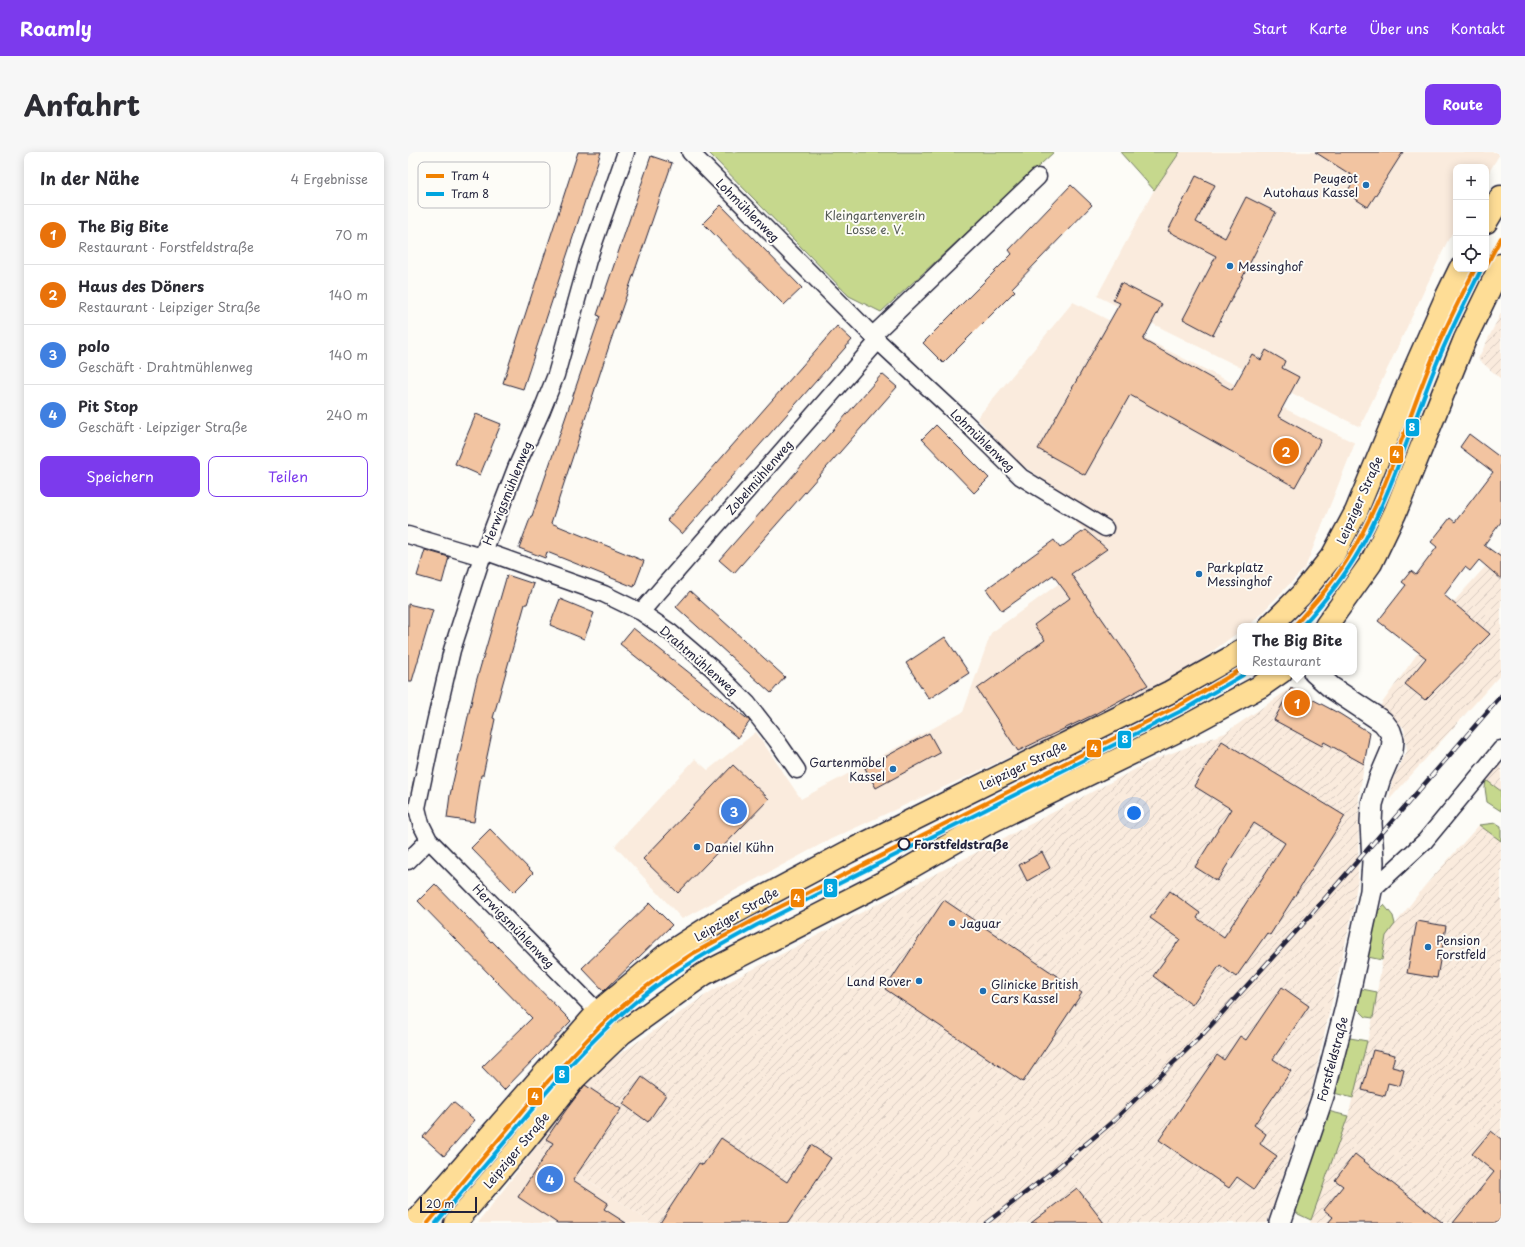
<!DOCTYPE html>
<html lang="de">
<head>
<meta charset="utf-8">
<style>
  body { margin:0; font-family:"Playpen Sans",sans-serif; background:#f7f7f7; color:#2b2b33 }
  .controls { position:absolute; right:12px; top:12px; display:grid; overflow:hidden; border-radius:8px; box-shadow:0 2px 10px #0003 }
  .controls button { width:36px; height:36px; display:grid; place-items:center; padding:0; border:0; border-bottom:1px solid #e1e1e2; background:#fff; color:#2b2b33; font:20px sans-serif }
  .scale { position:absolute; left:12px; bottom:10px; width:57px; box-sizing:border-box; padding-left:4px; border:2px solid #22223b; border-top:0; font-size:11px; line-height:14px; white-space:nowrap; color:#22223b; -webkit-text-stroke:3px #fdfcf7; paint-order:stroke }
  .you { position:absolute; left:726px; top:661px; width:14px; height:14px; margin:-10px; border:3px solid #fff; border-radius:50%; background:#1a73e8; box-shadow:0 0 0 6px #1a73e833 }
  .badge { display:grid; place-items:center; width:26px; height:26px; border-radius:50%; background:#7c3aed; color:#fff; font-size:13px; font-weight:700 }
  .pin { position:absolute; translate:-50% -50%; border:2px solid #fff; box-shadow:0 1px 4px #0006 }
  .popup { position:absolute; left:829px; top:471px; width:120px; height:52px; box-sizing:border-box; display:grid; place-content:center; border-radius:8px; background:#fff; filter:drop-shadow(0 1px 3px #0005); font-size:13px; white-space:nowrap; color:#7c7c81 }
  .popup b { font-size:15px; color:#2b2b33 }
  .popup::after { content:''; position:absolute; left:50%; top:100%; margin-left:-8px; border:8px solid transparent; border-top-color:#fff }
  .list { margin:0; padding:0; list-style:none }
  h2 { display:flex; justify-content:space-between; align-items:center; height:52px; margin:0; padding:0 16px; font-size:17px }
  h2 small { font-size:13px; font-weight:400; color:#7c7c81 }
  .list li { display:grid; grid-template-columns:26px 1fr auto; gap:12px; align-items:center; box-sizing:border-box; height:60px; padding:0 16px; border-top:1px solid #e1e1e2 }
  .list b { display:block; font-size:15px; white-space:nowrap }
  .list p { margin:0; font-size:13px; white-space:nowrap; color:#7c7c81 }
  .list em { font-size:13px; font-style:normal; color:#7c7c81 }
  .actions { display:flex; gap:8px; padding:12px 16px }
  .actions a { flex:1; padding:9px 0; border:1px solid #7c3aed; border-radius:8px; text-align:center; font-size:14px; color:#7c3aed }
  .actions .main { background:#7c3aed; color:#fff }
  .icon { flex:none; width:22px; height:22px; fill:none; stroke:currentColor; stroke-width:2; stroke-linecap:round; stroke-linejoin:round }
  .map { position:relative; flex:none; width:1093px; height:1071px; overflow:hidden; border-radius:8px }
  header { display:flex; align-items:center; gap:24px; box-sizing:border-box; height:56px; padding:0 20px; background:#7c3aed; color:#fff }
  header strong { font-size:19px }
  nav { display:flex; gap:22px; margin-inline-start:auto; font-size:14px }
  .intro { display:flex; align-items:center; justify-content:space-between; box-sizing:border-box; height:96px; padding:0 24px }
  h1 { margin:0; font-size:28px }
  .button { padding:10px 18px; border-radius:8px; background:#7c3aed; color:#fff; font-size:14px; font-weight:700 }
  main { display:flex; gap:24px; padding:0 24px }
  aside { flex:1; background:#fff; border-radius:8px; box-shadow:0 2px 10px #0003 }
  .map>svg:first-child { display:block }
  .built { fill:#faebdd }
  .industrial { fill:url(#industrial-furrows) }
  .green { fill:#c6d88d; stroke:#747d64 }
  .building { fill:#f2c4a1; stroke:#22223b }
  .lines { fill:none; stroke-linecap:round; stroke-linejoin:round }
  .minor-casing { stroke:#22223b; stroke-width:19 }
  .tertiary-casing { stroke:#22223b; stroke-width:24 }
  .primary-casing { stroke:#22223b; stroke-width:25 }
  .minor { stroke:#fdfcf7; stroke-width:16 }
  .tertiary { stroke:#fdfcf7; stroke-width:21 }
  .primary { stroke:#fedd96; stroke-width:22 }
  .rail-casing { stroke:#22223b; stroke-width:4.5 }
  .rail { stroke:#fdfcf7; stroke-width:3; stroke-dasharray:9; stroke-linecap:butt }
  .tram-1-casing { stroke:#fdfcf7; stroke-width:7 }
  .tram-2-casing { stroke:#fdfcf7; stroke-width:7 }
  .tram-1 { stroke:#f08100; stroke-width:4 }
  .tram-2 { stroke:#00a5df; stroke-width:4 }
  .poi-dot { fill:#1f6fb2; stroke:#fdfcf7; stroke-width:1.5 }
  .stop-dot { fill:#fdfcf7; stroke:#22223b; stroke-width:2 }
  .labels { text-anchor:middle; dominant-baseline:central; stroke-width:4; stroke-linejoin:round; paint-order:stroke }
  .poi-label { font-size:12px; fill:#22223b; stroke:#fdfcf7; text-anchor:start }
  .street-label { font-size:12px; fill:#22223b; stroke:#fdfcf7 }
  .park-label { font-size:12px; fill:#535954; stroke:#fdfcf7 }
  .stop-label { font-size:12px; font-weight:bold; fill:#22223b; stroke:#fdfcf7; text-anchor:start }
  .key { fill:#fdfcf7; stroke:#bbbbbf; stroke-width:1 }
  .key-label { font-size:11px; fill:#22223b }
  .line-badge { stroke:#fdfcf7; stroke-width:1.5 }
  .badge-label { font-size:11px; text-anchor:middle; font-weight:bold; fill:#fff }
</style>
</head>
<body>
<header>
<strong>Roamly</strong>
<nav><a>Start</a><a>Karte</a><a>Über uns</a><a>Kontakt</a></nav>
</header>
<div class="intro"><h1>Anfahrt</h1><a class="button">Route</a></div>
<main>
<aside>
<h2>In der Nähe<small>4 Ergebnisse</small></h2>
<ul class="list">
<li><span class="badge" style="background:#e8710a">1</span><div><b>The Big Bite</b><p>Restaurant · Forstfeldstraße</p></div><em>70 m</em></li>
<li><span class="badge" style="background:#e8710a">2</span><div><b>Haus des Döners</b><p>Restaurant · Leipziger Straße</p></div><em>140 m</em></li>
<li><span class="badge" style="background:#3f7fe0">3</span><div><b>polo</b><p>Geschäft · Drahtmühlenweg</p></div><em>140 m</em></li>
<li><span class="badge" style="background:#3f7fe0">4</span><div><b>Pit Stop</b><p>Geschäft · Leipziger Straße</p></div><em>240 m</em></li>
</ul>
<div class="actions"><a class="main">Speichern</a><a>Teilen</a></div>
</aside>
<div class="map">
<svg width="1093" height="1071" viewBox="0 0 1093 1071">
  <defs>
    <pattern id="industrial-furrows" width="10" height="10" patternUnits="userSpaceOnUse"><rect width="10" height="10" fill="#faebdd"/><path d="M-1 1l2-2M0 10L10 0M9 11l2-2" fill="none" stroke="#d6c9bf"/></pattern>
  </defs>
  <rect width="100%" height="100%" fill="#fdfcf7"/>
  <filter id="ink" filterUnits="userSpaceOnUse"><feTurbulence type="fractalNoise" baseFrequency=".025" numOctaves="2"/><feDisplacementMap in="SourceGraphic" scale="8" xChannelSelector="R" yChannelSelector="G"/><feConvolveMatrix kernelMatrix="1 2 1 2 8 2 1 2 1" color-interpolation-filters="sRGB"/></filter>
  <g filter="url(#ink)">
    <!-- built -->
    <path class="built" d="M772,0H1093L1078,25V15H1048V75L1040,88L952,275L689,144L746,38Z
      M665,150L810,224L947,291L897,416L843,472L839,474H832V479L783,515L697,561L421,688L274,767L207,694L287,607L300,618L348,580L393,647L555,560L583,481L698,397L666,369V348L609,310L569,266Z
      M129,994L244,1071H70Z"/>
    <!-- industrial -->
    <path class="industrial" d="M1093,161V227L1070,207Z
      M1093,397V522L981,648L984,629L999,599L996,576L972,554L1049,446Z
      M883,536L931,562L962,581L951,643L950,726L945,758L903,940L859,1071H244L129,994L174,928L305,838L745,608L817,581Z
      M1093,611V639L1078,628Z
      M1071,673L1093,689V1071H902L940,964L965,866L978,784L1015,736Z"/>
    <!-- green -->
    <path class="green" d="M300,0H646L473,160L441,144Z
      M712,0H772L746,38Z
      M1078,628L1093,639V659L1079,650L1077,636Z
      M1088,671L1093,674V689L1071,673Z
      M976,753L985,764L987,772L978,784L974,808L960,805L958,803L967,762Z
      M954,837L969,840L965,866L958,865L949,856L952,840Z
      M942,886L959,889L945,946L926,941L939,889Z
      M920,959L940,964L903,1068L890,1062L887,1058Z"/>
    <!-- building -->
    <path class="building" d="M170,0H193L115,237L95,231Z
      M907,0H995L960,55L938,41L948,26Z
      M243,4L264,11L203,188L143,371L236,409L226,435L139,400L137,406L111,396L123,364H124L192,164L189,163Z
      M788,24L807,33L788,70L817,86L838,45L868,60L805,183L775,167L808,104L760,79Z
      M663,33L684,53L604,136L607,139L535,211L515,191L604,102L601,98Z
      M313,53L394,136L376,153L295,71Z
      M713,131L754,152L735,188L824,238L844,202L853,208L858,198L877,209L874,216L891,225L870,264L913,288L887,335L722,243L677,323L630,297L712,151L705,148Z
      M429,174L444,188L274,382L259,368Z
      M474,222L489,235L326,421L311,408Z
      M68,262L93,272L72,323L47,312Z
      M528,273L581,326L566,341L514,287Z
      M1061,282L1093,306V370L1076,393L1093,405V427L1071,408L1062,419L1057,415L1036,443L1082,482L1017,548L997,532L1018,506L970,469L998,433L994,430L1003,419L1008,423L1029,395L1023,390L1042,366L1047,370L1085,320L1052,295Z
      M677,378L699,397L663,422L740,533L687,562L610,599L569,537L637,488L626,473L662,446L645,423L594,459L578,437L646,388L652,396Z
      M17,398L41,405L34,431L9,424Z
      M99,423L126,432L119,452H117L85,566L87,567L75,623H73L66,670L39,666L42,643L68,530Z
      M282,439L377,525L363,541L268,455Z
      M152,447L186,461L176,487L142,473Z
      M0,452L25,458L4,529H0Z
      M225,476L342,569L330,586L212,492Z
      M537,485L561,521L521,547L498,511Z
      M883,536L932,562L962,581L956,612L916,590L914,594L866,568Z
      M521,581L532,601L468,636L457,616Z
      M814,589L937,664L862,783L859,781L828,825L812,813L784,853L745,824L772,787L742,766L762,739L792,761L789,766L816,785L877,691L846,671L809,729L787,715L823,657L786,634Z
      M325,613L361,647L270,741L235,707Z
      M82,677L125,721L106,740L63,696Z
      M634,700L642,716L619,729L611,713Z
      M27,732L83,790L84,789L163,869L96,938L74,915L124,866L10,749Z
      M536,748L674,841L615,930L477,837Z
      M242,751L264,773L196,839L174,816Z
      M1009,769L1038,774L1029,826L999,821Z
      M874,835L901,854L865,907L883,919L846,973L858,982L852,992L869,1004L846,1037L829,1025L821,1036L751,988L809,903L816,908L832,884L838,888Z
      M965,898L987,903L984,915L996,918L992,934L980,931L977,944L954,938Z
      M234,925L258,943L240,970L215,952Z
      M177,933L213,957L165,1028L200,1051L196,1057L218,1071H149L110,1045L145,991L138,987L158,958Z
      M45,950L67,968L36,1004L15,985Z
      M1083,979L1093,987V1066L1089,1071H1045L1086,1020L1064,1002Z
      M313,986L379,1030L403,993L423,1006L380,1071H252L291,1011L295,1013Z
      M947,1002L1035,1071H920L925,1065L916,1058L935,1034L927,1028Z
      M669,1036L696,1071H623Z"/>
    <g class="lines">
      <defs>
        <path id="minor" d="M282,0L470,189L557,270L613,325L697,376
          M465,183L630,25
          M0,383L74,405
          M76,399L196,442L233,460L262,480L304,516L340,552L369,589L389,618
          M233,460L470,189
          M0,709L21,688
          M963,739L1017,689L1093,597
          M190,860L21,688L13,672L9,656L27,571L44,498L74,405L108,316L134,258L148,223L180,108L218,0"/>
        <path id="tertiary" d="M872,1071L915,944L938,855L963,739L965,710L963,671L964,652L972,626L984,598L985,588L982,579L975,570L924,536L906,520"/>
        <path id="primary" d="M1078,70L1093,45
          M862,474L893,443L925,403L948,360L1008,214L1038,146L1052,117
          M918,474L963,411L987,361L1057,187L1093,113
          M6,1071L190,860L258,803L309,770L440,700L762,540L824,505L832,499
          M47,1071L115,991L167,926L214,881L296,822L482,727L578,672L775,576L853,534L873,520"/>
      </defs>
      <!-- minor casing -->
      <use href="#minor" class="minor-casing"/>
      <!-- tertiary casing -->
      <use href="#tertiary" class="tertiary-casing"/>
      <!-- primary casing -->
      <use href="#primary" class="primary-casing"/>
      <!-- minor -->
      <use href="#minor" class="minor"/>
      <!-- tertiary -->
      <use href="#tertiary" class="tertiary"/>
      <!-- primary -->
      <use href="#primary" class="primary"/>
      <defs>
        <path id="rail" d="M578,1071L643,1021L703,971L795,882L893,774L1093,544"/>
      </defs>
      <!-- rail casing -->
      <use href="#rail" class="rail-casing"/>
      <!-- rail -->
      <use href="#rail" class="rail"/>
      <defs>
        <path id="tram-1" d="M1078,114L1093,86
          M886,474C905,453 924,432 939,408C977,347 996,276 1023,210C1036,178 1051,148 1067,117
          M20,1071L141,928L193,873L227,843L263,816L284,802L346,768L774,552L832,518"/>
        <path id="tram-2" d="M894,474C915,451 935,427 951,399C984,340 1003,275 1028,213C1041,181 1057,150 1072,120
          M28,1071C57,1036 87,1002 116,967C151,925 188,882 231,847C269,817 307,796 349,773L777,557L835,523"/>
      </defs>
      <!-- tram-1 casing -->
      <use href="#tram-1" class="tram-1-casing"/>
      <!-- tram-2 casing -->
      <use href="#tram-2" class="tram-2-casing"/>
      <!-- tram-1 -->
      <use href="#tram-1" class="tram-1"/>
      <!-- tram-2 -->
      <use href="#tram-2" class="tram-2"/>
    </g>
  </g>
  <!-- markers -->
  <g class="poi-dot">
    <circle cx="958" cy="33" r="4"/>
    <circle cx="822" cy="114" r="4"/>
    <circle cx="791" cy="422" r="4"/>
    <circle cx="485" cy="617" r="4"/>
    <circle cx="289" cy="695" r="4"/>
    <circle cx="544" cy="771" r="4"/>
    <circle cx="1020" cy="795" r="4"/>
    <circle cx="511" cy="829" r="4"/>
    <circle cx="575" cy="839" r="4"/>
  </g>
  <circle class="stop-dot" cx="496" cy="692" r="5.5"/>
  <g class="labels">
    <!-- poi labels -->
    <g class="poi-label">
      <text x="950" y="26" text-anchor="end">Peugeot<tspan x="950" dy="14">Autohaus Kassel</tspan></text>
      <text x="830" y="114">Messinghof</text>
      <text x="799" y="415">Parkplatz<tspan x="799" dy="14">Messinghof</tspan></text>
      <text x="477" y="610" text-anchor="end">Gartenmöbel<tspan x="477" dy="14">Kassel</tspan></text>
      <text x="297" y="695">Daniel Kühn</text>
      <text x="552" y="771">Jaguar</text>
      <text x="1028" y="788">Pension<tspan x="1028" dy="14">Forstfeld</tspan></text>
      <text x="503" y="829" text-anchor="end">Land Rover</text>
      <text x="583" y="832">Glinicke British<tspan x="583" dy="14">Cars Kassel</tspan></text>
    </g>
    <!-- street labels -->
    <g class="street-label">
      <text transform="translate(340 58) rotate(45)">Lohmühlenweg</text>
      <text transform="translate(575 288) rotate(44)">Lohmühlenweg</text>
      <text transform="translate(351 325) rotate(-49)">Zobelmühlenweg</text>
      <text transform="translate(99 341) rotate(-68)">Herwigsmühlenweg</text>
      <text transform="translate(951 348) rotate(-66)">Leipziger Straße</text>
      <text transform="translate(291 508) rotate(41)">Drahtmühlenweg</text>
      <text transform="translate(615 613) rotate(-26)">Leipziger Straße</text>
      <text transform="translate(328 762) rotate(-30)">Leipziger Straße</text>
      <text transform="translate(106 774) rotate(46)">Herwigsmühlenweg</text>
      <text transform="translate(924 907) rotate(-75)">Forstfeldstraße</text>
      <text transform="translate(108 998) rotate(-50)">Leipziger Straße</text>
    </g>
    <!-- park labels -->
    <g class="park-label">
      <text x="467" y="63">Kleingartenverein<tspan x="467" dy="14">Losse e. V.</tspan></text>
    </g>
    <!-- stop labels -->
    <g class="stop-label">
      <text x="506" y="692">Forstfeldstraße</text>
    </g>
  </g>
  <!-- legend -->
  <rect x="10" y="10" width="132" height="46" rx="6" class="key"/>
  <rect x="18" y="22" width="18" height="4" fill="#f08100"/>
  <rect x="18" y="40" width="18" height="4" fill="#00a5df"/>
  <g class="key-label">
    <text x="43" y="28">Tram 4</text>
    <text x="43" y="46">Tram 8</text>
  </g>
  <g class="line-badge">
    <rect x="997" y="266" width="15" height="19" rx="4" fill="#00a5df"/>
    <rect x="981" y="293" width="15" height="19" rx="4" fill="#f08100"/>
    <rect x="709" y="578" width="15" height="19" rx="4" fill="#00a5df"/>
    <rect x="678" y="587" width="16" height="19" rx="4" fill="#f08100"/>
    <rect x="415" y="726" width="15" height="20" rx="4" fill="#00a5df"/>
    <rect x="382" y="736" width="15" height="20" rx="4" fill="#f08100"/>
    <rect x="146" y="913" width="16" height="19" rx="4" fill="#00a5df"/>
    <rect x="119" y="935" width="16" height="19" rx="4" fill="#f08100"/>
  </g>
  <g class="badge-label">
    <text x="1004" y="279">8</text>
    <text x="988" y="306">4</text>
    <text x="717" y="591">8</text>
    <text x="686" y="600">4</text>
    <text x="422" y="740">8</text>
    <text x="389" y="750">4</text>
    <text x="154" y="926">8</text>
    <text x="127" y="948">4</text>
  </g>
</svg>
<div class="controls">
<button>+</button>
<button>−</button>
<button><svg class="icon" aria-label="locate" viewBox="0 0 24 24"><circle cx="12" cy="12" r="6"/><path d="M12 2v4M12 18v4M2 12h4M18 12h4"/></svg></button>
</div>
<div class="scale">20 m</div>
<div class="you"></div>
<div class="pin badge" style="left:889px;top:551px;background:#e8710a">1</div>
<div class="popup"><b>The Big Bite</b>Restaurant</div>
<div class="pin badge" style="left:878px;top:299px;background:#e8710a">2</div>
<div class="pin badge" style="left:326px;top:659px;background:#3f7fe0">3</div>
<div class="pin badge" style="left:142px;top:1027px;background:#3f7fe0">4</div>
</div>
</main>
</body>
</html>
